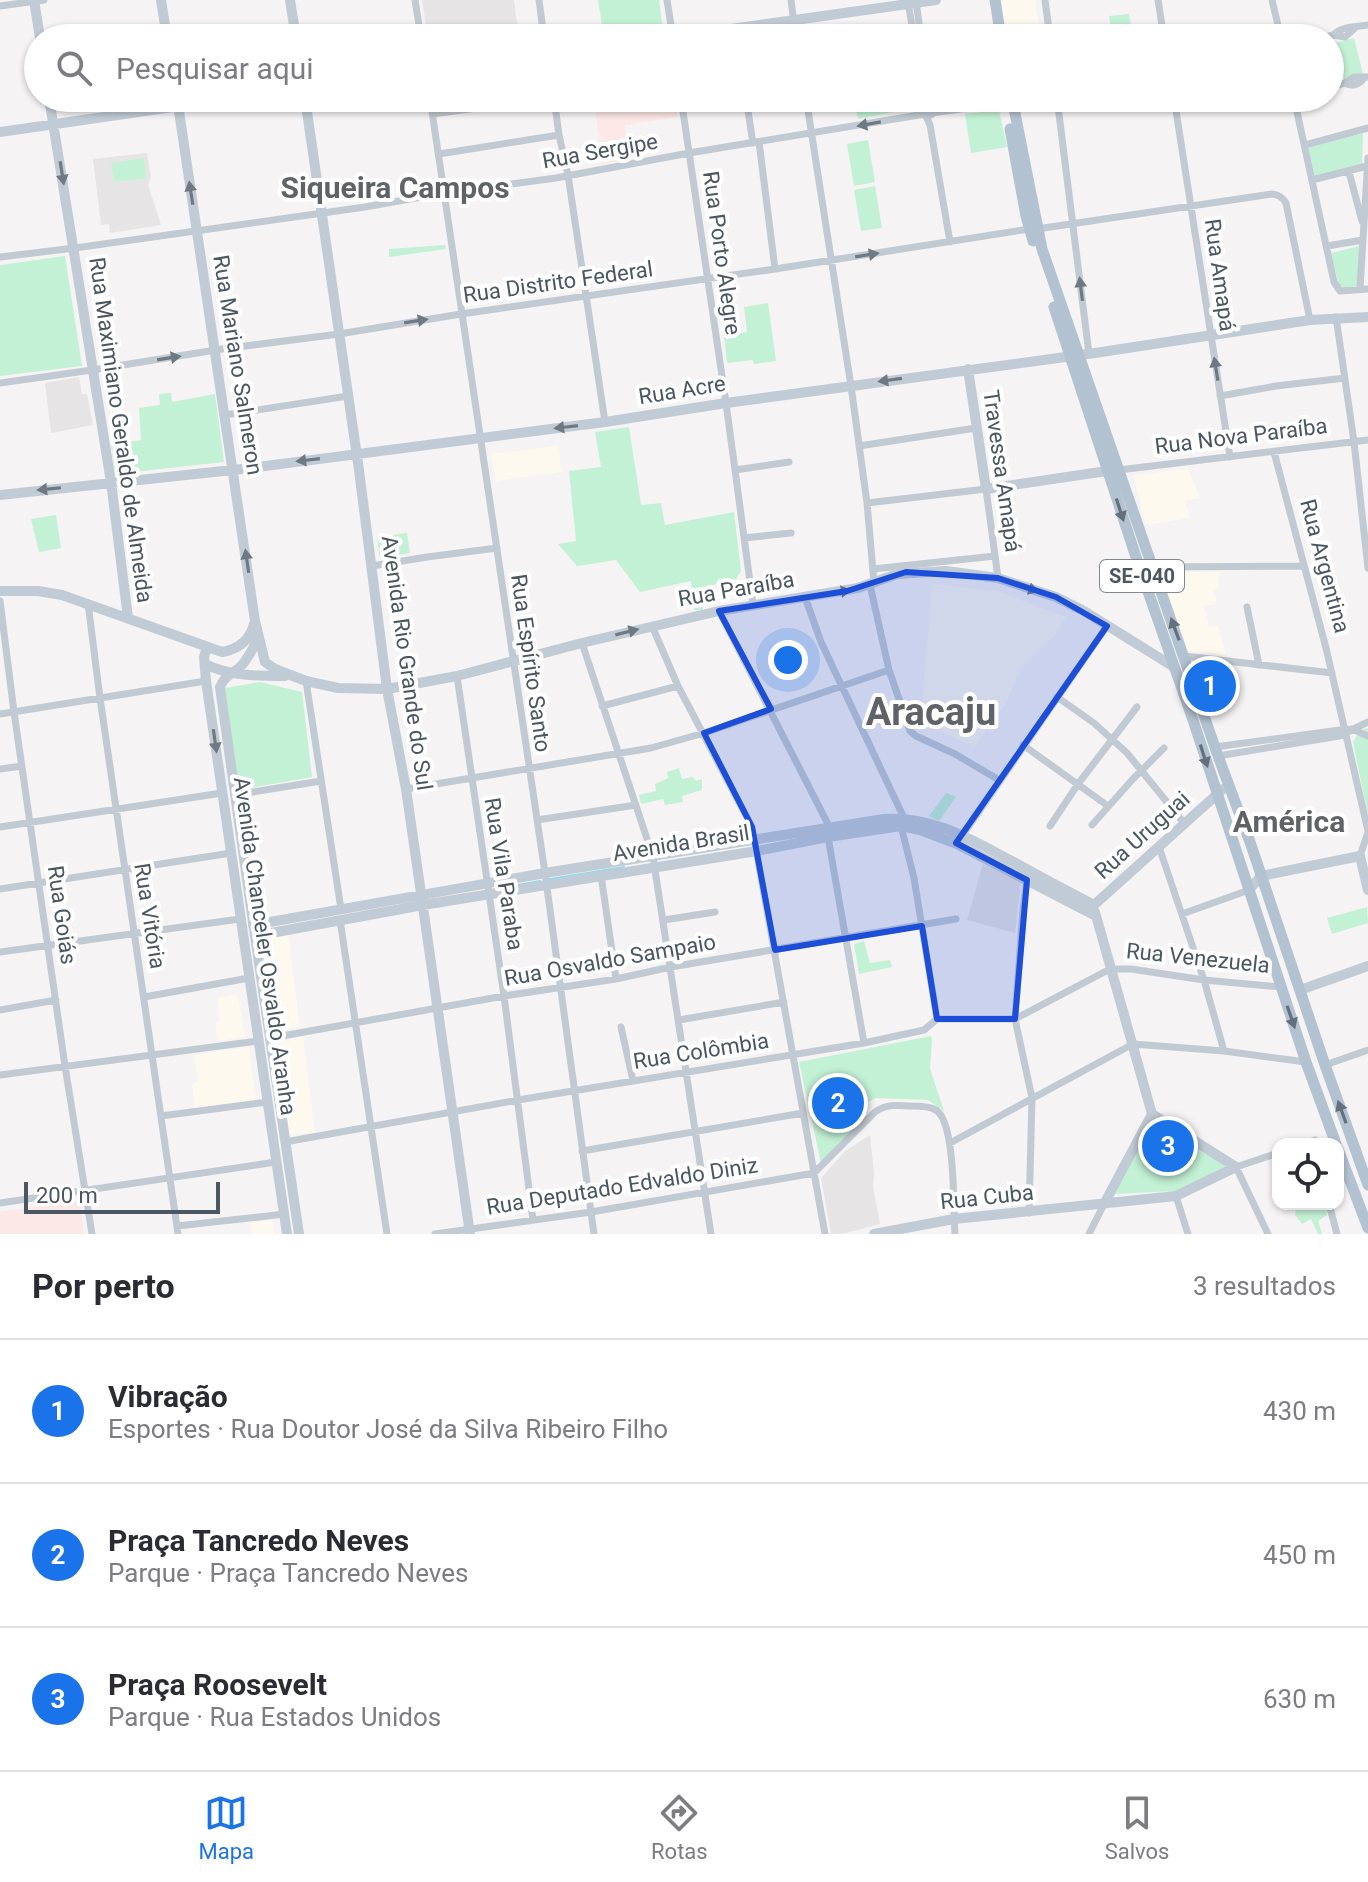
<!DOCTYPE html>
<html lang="pt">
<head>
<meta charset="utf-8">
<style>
  body { margin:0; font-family:Roboto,sans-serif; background:#f2f2f3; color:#2b2b33 }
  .controls { position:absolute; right:24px; bottom:24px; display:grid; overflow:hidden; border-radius:16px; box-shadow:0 2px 6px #0004 }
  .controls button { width:72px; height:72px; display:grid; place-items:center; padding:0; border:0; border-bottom:2px solid #e1e1e2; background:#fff; color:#2b2b33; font:40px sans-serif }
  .scale { position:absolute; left:24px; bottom:20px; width:196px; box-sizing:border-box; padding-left:8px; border:4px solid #4a5661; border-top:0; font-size:22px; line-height:28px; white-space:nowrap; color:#4a5661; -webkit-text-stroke:6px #fff; paint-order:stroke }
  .you { position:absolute; left:788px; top:660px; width:28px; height:28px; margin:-20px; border:6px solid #fff; border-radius:50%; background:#1a73e8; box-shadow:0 0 0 12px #1a73e833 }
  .badge { display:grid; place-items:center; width:52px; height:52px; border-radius:50%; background:#1a73e8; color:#fff; font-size:26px; font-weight:700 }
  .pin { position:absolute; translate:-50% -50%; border:4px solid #fff; box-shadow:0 2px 8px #0006 }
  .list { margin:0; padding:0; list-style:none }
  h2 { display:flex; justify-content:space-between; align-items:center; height:104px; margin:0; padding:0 32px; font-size:34px }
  h2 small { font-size:26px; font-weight:400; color:#7c7c81 }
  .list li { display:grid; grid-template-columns:52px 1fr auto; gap:24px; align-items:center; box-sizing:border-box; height:144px; padding:0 32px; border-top:2px solid #e1e1e2 }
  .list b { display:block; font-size:30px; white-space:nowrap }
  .list p { margin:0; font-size:26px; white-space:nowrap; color:#7c7c81 }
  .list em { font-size:26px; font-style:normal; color:#7c7c81 }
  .icon { flex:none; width:44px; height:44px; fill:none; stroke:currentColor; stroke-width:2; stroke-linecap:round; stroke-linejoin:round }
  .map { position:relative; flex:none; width:1368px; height:1234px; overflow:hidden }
  .search { position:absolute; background:#fff; box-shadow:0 2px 6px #0004; left:24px; right:24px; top:24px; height:88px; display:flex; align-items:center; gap:20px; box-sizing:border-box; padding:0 28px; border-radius:44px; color:#7c7c81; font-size:30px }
  .sheet { height:536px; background:#fff }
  nav { display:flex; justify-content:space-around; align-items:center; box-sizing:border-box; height:112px; border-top:2px solid #e1e1e2; background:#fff; font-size:22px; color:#7c7c81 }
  nav a { display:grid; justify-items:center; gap:4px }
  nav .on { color:#1a73e8 }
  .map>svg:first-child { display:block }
  .commercial { fill:#fdf9ef }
  .education { fill:#e6e4e5 }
  .medical { fill:#fce8e6 }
  .green { fill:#c3f1d5 }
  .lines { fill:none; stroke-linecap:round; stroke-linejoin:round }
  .stream { stroke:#90daee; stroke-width:2 }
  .street { stroke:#c1cad2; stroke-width:7 }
  .secondary { stroke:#c1cbd6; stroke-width:10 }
  .primary { stroke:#b3c2d1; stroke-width:11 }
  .oneway { fill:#6e7983 }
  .oneway2 { fill:#6e7984 }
  .oneway3 { fill:#64717d }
  .marked { fill:#1d4ed8; fill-opacity:0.2; stroke:#1d4ed8; stroke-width:6; stroke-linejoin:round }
  .labels { text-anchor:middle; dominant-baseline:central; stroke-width:8; stroke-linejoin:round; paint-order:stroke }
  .shield { fill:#fff; stroke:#808990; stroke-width:2 }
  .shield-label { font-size:20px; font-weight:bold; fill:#4a5661 }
  .street-label { font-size:22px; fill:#4a5661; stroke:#fff }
  .district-label { font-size:30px; font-weight:bold; fill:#5f6368; stroke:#fff }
  .town-label { font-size:38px; font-weight:bold; fill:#5f6368; stroke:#fff }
</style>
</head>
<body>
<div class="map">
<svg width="1368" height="1234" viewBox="0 0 1368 1234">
  <rect width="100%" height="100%" fill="#f5f3f3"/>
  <!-- commercial -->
  <path class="commercial" d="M1001,0H1035L1041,38H1007Z
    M558,446L562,472L496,481L491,454Z
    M1188,469L1200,498L1185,501L1190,518L1146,525L1133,475Z
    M1160,572H1219L1218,588L1214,590L1217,604L1204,606L1209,626H1218L1226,655L1188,651Z
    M932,584L997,591L1066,617L1055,635L1020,669L1007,702L974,747L921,722Z
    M288,934L300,1027L274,1032L262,939Z
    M238,994L245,1037L218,1041L215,1022L220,1021L217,998Z
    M303,1037L315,1132L289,1135L277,1041Z
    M249,1047L256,1100L195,1108L192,1084L198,1082L194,1055Z
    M272,1220L274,1234H252L251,1223Z"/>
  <!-- education -->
  <path class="education" d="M422,0H514L519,38H428Z
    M147,153L151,177L148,185L161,225L110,233L109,224L101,225L93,159Z
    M79,377L82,394H87L93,425L51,433L45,383Z
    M983,864L1021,882L1015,933L967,920Z
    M870,1135L874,1173L873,1187L880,1224L842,1234H831L821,1178L845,1151Z"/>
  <!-- medical -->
  <path class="medical" d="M594,98H675L678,117L625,125L626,160L602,164Z
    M80,1201L84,1234H0V1212Z"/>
  <!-- green -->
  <path class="green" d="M598,0H659L663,30L604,38Z
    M1129,14L1132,35L1112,37L1109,16Z
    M1354,38L1363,74L1344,79L1335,43Z
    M853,98H917L919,107L858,119Z
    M999,110L1007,147L971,153L965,114Z
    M1363,133L1362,164L1315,177L1308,148Z
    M868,140L875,182L854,186L847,144Z
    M144,158L146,178L114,182L111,163Z
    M875,186L882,228L861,231L854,190Z
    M445,245L446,249L389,257V249Z
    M1360,246L1359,286L1340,290L1331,253Z
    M65,256L82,366L0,376V265Z
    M768,303L776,361L754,364L753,360L727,363L724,336L747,332L744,307Z
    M171,393L172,402L215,394L224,462L115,474L111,445L141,440L139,408L160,405L159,394Z
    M629,427L641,505L661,503L665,525L734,512L741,571L736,579L701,588L703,610H694L691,581L640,592L616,560L577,566L558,544L576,541L569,471L601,467L595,432Z
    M56,515L61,548L39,552L31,519Z
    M407,533L410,553L380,558L377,537Z
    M1195,664L1227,668L1228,671L1199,678Z
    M260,682L302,692L312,777L239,790L225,688Z
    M1367,728L1368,729V816L1353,742L1360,731Z
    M679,768L682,779L693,777L696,781L702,779V790L682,796L683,802L665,805L663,799L641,804L639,795L656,791L655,784L668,778L667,772Z
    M946,793L956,797L939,821L929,816Z
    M1367,907L1368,923L1332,934L1327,918Z
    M864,941L870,963L890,960L892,967L859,974L854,944Z
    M931,1036L932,1041L930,1069L944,1111L928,1100L876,1098L862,1105L863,1120L821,1163L799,1062Z
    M1162,1124L1227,1166L1177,1191L1115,1194L1151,1125Z
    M1296,1204H1325L1327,1215L1318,1221L1322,1234H1318L1311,1219L1302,1224L1295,1215Z"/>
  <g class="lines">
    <!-- stream -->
    <path class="stream" d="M550,879L624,867
      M517,885L540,881"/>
    <!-- street -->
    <path class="street" d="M415,0L421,38
      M539,0L544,38
      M667,0L673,38
      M791,0L796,38
      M1045,0L1050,38
      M1158,0L1164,38
      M1272,0L1281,38
      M916,1L921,38
      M908,2L914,38
      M0,6L44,0
      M1333,35C1344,25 1354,28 1368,25
      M1322,38L1333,35L1345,37L1354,29
      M1345,83C1352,87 1359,85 1364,78
      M1330,87L1345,83L1354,77H1368
      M430,98L545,873L594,1234
      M554,98L559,135L568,175L605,422
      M681,98L726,403L753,604
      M746,98L753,143
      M806,98L851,386L867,503L874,583
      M923,98L925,114L930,125L950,242
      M930,98L931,115
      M1057,98L1089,354
      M1174,98L1230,457
      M1294,98L1334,282L1340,291L1368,289
      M433,114L550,98
      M759,142L775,269
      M1305,145L1368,128
      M439,154L559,135
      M1349,172L1362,221
      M1312,180L1367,166
      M1037,229L1272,194C1279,195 1282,197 1286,203L1310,320
      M1327,246L1363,240
      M0,257L75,248L365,207L444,193L556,178L689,153L925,114L1036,98
      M1360,288L1368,158
      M1336,317L1354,442L1368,568
      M0,383L92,370L222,349L339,334L461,314L775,269L1029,229
      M1220,396L1276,386L1345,378
      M225,415L348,396
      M859,446L976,428
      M1274,452L1326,648L1368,831
      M735,470L789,462
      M1119,470L1368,440
      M867,503L986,489L998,578
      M744,538L791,533
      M372,566L427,557L497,548
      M1152,567L1303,566
      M873,569L995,556
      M870,585L889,670L910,731L916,736L955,754L999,780
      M805,597L821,642L904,818
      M0,601L14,712L65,1066L92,1234
      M88,603L100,698L178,1234
      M1247,607L1259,665
      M719,611L830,828
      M652,626L678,686L752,827L825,1234
      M582,643L653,857L711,1234
      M1184,656L1332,673
      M457,676L504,996L533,1220
      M306,681L341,909
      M1057,697L1094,723L1127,753L1184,823
      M602,706L678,686
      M0,714L206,681
      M1352,729L1368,736
      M1023,745L1108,806
      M1215,747L1347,729
      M1218,756L1339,736L1368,722
      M0,769L22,766
      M406,789L651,748L704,733L889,670
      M234,795L321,781
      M537,820L636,805
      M1092,825L1132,780L1164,748
      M901,826L914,878L937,1019
      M1050,826L1078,784L1137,707
      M0,827L222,793
      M828,837L864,1043
      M960,839L1107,626
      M1159,847L1204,980L1224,1051
      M1360,856L1368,832
      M601,875L616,979
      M1027,880L1023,910L1015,1019L1032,1098L1029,1213
      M0,889L231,853
      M1182,914L1249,890
      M340,920L387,1234
      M664,920L715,912
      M0,952L240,919
      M144,997L249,978
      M0,1010L56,1000
      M679,1020L784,1002
      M621,1027L633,1081
      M271,1038L504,996L616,979L671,967L956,919
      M1325,1065L1368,1050
      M0,1075L258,1041
      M161,1116L268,1102
      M285,1142L518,1100L864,1043L924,1030L937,1019H1015L1110,969H1131L1204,980L1281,987
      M950,1143L1133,1044L1224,1051L1306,1062
      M1304,1144L1315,1140L1316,1144
      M582,1151L803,1113
      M1176,1196L1188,1234
      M0,1203L276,1162
      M1329,1204L1337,1234
      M177,1226L285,1214
      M435,1234L591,1212L814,1173L875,1112C886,1104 898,1105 911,1106C919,1106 930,1106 936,1110C956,1123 953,1209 955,1234
      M1089,1234L1104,1204
      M1268,1234L1236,1167L1278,1153"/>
    <!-- secondary -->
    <path class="secondary" d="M34,0L40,38
      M161,0L167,38
      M290,0L296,38
      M668,38L936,0
      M49,98L111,482L128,618
      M177,98L255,621L265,662L275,669L306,681L338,688L387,689L457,676L582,643L719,611L858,588L897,574L946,571L998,578L1056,597L1084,611L1174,667
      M305,98L359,470L387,689L406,789L470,1234
      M0,132L235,98
      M968,369L986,489L1107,471
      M0,495L242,469L605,422L726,403L1095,353L1310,320L1368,317
      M0,591H38L62,595L222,652C239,649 250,640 254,624
      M258,638C253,648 248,660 239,668C231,674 224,677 220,687L255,936L299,1234
      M207,647L204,657L206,681L287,1234
      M205,664C229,676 258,676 285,676
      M1249,890L1261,876L1360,856L1368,890
      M1094,905L1223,789
      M1095,912L1152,1114
      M253,925L545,873L884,819C933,816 970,839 1012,861C1039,876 1067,891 1094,905
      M255,936L423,905L757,851L828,837L901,826L920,830L957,844L1096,916
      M1300,990L1368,966
      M1152,1114L1236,1167
      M1104,1204L1152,1114
      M874,1234L954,1219L1176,1196L1236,1167"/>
    <!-- primary -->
    <path class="primary" d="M995,0L1001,38
      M1012,98L1042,249L1218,756L1250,842L1325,1065L1368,1185
      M1010,129L1026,216L1033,241
      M1054,307L1137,560L1193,720L1306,1062L1336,1144
      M1338,1149L1368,1228"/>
  </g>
  <!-- one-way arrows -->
  <defs><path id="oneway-solid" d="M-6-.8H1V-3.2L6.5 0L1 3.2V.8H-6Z" transform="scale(2)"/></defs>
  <g class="oneway">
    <use href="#oneway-solid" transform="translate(869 124) rotate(170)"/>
    <use href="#oneway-solid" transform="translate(867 255) rotate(-9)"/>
    <use href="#oneway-solid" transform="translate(1081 289) rotate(-97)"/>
    <use href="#oneway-solid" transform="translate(416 321) rotate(-9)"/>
    <use href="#oneway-solid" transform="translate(169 358) rotate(-9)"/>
    <use href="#oneway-solid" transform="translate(1216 369) rotate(-99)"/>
  </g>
  <g class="oneway2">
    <use href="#oneway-solid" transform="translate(62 173) rotate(81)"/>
    <use href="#oneway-solid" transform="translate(191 193) rotate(-99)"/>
    <use href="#oneway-solid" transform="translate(890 380) rotate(172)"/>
    <use href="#oneway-solid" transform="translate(566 427) rotate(173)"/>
    <use href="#oneway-solid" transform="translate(308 460) rotate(173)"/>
    <use href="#oneway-solid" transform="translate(49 489) rotate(174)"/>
    <use href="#oneway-solid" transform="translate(247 561) rotate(-98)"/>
    <use href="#oneway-solid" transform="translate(1027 588) rotate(18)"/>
    <use href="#oneway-solid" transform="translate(839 592) rotate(-9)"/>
    <use href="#oneway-solid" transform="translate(627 632) rotate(-14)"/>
    <use href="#oneway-solid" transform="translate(215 741) rotate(82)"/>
  </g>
  <g class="oneway3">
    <use href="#oneway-solid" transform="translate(1120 510) rotate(72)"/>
    <use href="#oneway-solid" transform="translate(1175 629) rotate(-110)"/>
    <use href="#oneway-solid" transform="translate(1204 756) rotate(72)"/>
    <use href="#oneway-solid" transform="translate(1291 1017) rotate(71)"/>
    <use href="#oneway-solid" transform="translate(1342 1112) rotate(-110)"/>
  </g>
  <!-- marked area -->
  <path class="marked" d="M906,572L998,578L1056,597L1107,626L956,843L1027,880L1015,1019H937L922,926L775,950L752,827L704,733L771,709L719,611L847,591Z"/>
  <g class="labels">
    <!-- shield labels -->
    <rect class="shield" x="1100" y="560" width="84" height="32" rx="6"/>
    <g class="shield-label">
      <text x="1142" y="576">SE-040</text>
    </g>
    <!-- street labels -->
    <g class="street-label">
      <text transform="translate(600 151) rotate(-10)">Rua Sergipe</text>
      <text transform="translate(722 253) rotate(82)">Rua Porto Alegre</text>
      <text transform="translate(1220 275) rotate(82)">Rua Amapá</text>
      <text transform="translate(558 282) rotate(-8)">Rua Distrito Federal</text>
      <text transform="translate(238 365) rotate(81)">Rua Mariano Salmeron</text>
      <text transform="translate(682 390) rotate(-9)">Rua Acre</text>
      <text transform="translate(121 430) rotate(82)">Rua Maximiano Geraldo de Almeida</text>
      <text transform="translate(1241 436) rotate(-7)">Rua Nova Paraíba</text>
      <text transform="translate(1002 471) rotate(82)">Travessa Amapá</text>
      <text transform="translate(1325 566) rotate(75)">Rua Argentina</text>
      <text transform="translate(736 589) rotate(-10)">Rua Paraíba</text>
      <text transform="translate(407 663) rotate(82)">Avenida Rio Grande do Sul</text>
      <text transform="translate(531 663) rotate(82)">Rua Espírito Santo</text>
      <text transform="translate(1142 835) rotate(-42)">Rua Uruguai</text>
      <text transform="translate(681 843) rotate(-9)">Avenida Brasil</text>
      <text transform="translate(504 874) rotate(81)">Rua Vila Paraba</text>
      <text transform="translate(62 915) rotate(82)">Rua Goiás</text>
      <text transform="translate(150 916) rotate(81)">Rua Vitória</text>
      <text transform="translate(265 946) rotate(82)">Avenida Chanceler Osvaldo Aranha</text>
      <text transform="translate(1198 958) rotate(6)">Rua Venezuela</text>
      <text transform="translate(610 960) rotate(-10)">Rua Osvaldo Sampaio</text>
      <text transform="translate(701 1051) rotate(-9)">Rua Colômbia</text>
      <text transform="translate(622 1186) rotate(-9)">Rua Deputado Edvaldo Diniz</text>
      <text transform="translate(987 1197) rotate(-6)">Rua Cuba</text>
    </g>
    <!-- district labels -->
    <g class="district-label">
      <text x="395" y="187">Siqueira Campos</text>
      <text x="1289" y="821">América</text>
    </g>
    <!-- town labels -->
    <g class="town-label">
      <text x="931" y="712">Aracaju</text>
    </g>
  </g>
</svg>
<div class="controls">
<button><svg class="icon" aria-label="locate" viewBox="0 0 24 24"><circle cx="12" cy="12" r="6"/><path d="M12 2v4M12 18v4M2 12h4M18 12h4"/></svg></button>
</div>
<div class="scale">200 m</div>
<div class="you"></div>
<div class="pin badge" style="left:1210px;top:686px">1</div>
<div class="pin badge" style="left:838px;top:1103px">2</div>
<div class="pin badge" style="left:1168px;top:1146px">3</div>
<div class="search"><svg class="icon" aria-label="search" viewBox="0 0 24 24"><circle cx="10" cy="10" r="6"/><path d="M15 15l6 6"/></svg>Pesquisar aqui</div>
</div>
<section class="sheet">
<h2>Por perto<small>3 resultados</small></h2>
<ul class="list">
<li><span class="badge">1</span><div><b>Vibração</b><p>Esportes · Rua Doutor José da Silva Ribeiro Filho</p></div><em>430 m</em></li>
<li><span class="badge">2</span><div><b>Praça Tancredo Neves</b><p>Parque · Praça Tancredo Neves</p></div><em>450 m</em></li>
<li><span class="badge">3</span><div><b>Praça Roosevelt</b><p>Parque · Rua Estados Unidos</p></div><em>630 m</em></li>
</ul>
</section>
<nav>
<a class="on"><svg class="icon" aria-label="map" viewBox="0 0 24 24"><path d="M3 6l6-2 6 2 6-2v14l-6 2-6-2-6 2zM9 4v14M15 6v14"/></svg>Mapa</a>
<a><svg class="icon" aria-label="directions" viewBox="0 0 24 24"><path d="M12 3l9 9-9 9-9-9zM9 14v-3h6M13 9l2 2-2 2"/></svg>Rotas</a>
<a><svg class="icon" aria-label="saved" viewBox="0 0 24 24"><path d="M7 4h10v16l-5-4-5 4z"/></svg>Salvos</a>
</nav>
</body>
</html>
